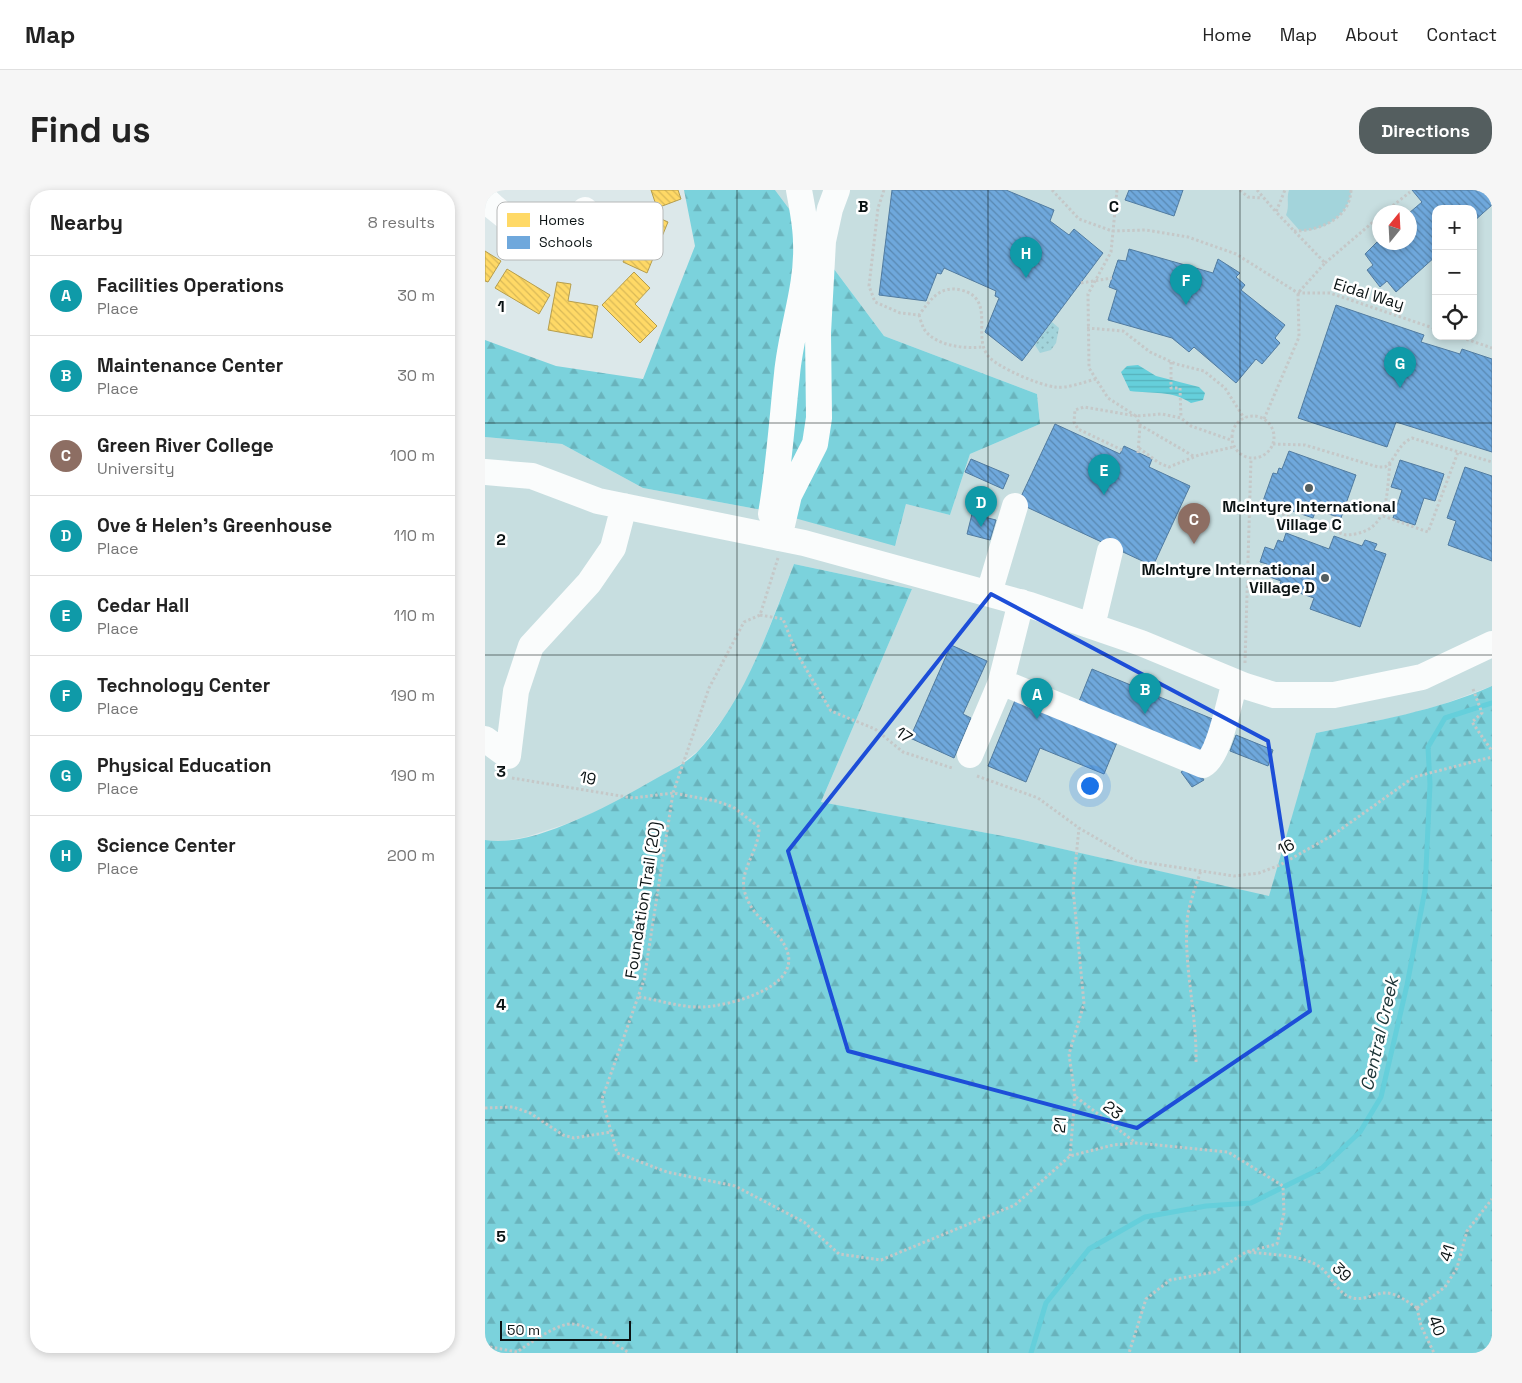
<!DOCTYPE html>
<html lang="en">
<head>
<meta charset="utf-8">
<style>
  body { margin:0; font-family:"Space Grotesk",sans-serif; background:#f6f6f6; color:#222 }
  .controls { position:absolute; right:15px; top:15px; display:grid; overflow:hidden; border-radius:10px; box-shadow:0 2px 8px #0003 }
  .controls button { width:45px; height:45px; display:grid; place-items:center; padding:0; border:0; border-bottom:1px solid #e0e0e0; background:#fff; color:#222; font:25px sans-serif }
  .compass { position:absolute; left:887px; top:15px; width:45px; height:45px; border-radius:50%; background:#fff; box-shadow:0 2px 8px #0003; rotate:18deg }
  .scale { position:absolute; left:15px; bottom:12px; width:131px; box-sizing:border-box; padding-left:5px; border:2px solid #0b1314; border-top:0; font-size:14px; line-height:18px; white-space:nowrap; color:#0b1314; -webkit-text-stroke:4px #fff; paint-order:stroke }
  .you { position:absolute; left:604px; top:595px; width:18px; height:18px; margin:-12px; border:4px solid #fff; border-radius:50%; background:#1a73e8; box-shadow:0 0 0 8px #1a73e833 }
  .badge { display:grid; place-items:center; width:32px; height:32px; border-radius:50%; background:#545e5f; color:#fff; font-size:16px; font-weight:700 }
  .pin { position:absolute; translate:-50% -41px; filter:drop-shadow(0 1px 2px #0008) }
  .pin::after { content:''; position:absolute; top:26px; width:18px; height:15px; background:inherit; clip-path:polygon(0 0,100% 0,50% 100%) }
  .list { margin:0; padding:0; list-style:none }
  h2 { display:flex; justify-content:space-between; align-items:center; height:65px; margin:0; padding:0 20px; font-size:21px }
  h2 small { font-size:16px; font-weight:400; color:#767676 }
  .list li { display:grid; grid-template-columns:32px 1fr auto; gap:15px; align-items:center; box-sizing:border-box; height:80px; padding:0 20px; border-top:1px solid #e0e0e0 }
  .list b { display:block; font-size:19px; white-space:nowrap }
  .list p { margin:0; font-size:16px; white-space:nowrap; color:#767676 }
  .list em { font-size:16px; font-style:normal; color:#767676 }
  .icon { flex:none; width:28px; height:28px; fill:none; stroke:currentColor; stroke-width:2; stroke-linecap:round; stroke-linejoin:round }
  .map { position:relative; flex:none; width:1007px; height:1163px; overflow:hidden; border-radius:20px }
  header { display:flex; align-items:center; gap:30px; box-sizing:border-box; height:70px; padding:0 25px; background:#fff; border-bottom:1px solid #e0e0e0 }
  header strong { font-size:24px }
  nav { display:flex; gap:28px; margin-inline-start:auto; font-size:18px }
  .intro { display:flex; align-items:center; justify-content:space-between; box-sizing:border-box; height:120px; padding:0 30px }
  h1 { margin:0; font-size:35px }
  .button { padding:12px 22px; border-radius:20px; background:#545e5f; color:#fff; font-size:18px; font-weight:700 }
  main { display:flex; gap:30px; padding:0 30px }
  aside { flex:1; background:#fff; border-radius:20px; box-shadow:0 2px 8px #0003 }
  .map>svg:first-child { display:block }
  .built { fill:#c7dee0; fill-rule:evenodd }
  .grass { fill:#a3d4db }
  .forest { fill:url(#forest-firs) }
  .garden { fill:url(#garden-dots) }
  .water { fill:url(#water-rules) }
  .homes { fill:url(#homes-back-hatch); stroke:#b69e4d }
  .schools { fill:url(#schools-back-hatch); stroke:#517ba0 }
  .lines { fill:none; stroke-linecap:round; stroke-linejoin:round }
  .stream { stroke:#65cfdb; stroke-width:5 }
  .path { stroke:#c5c8c8; stroke-width:3; stroke-dasharray:2.5 2.5; stroke-linecap:butt }
  .minor { stroke:#fafcfc; stroke-width:26 }
  .marked { fill:none; stroke:#1d4ed8; stroke-width:4; stroke-linejoin:round }
  .grid { fill:none; stroke:#0b1314; stroke-width:1; stroke-opacity:0.55 }
  .poi-dot { fill:#545e5f; stroke:#fff; stroke-width:2 }
  .labels { text-anchor:middle; dominant-baseline:central; stroke-width:5; stroke-linejoin:round; paint-order:stroke }
  .street-label { font-size:16px; fill:#0b1314; stroke:#fff }
  .poi-label { font-size:16px; font-weight:bold; fill:#0b1314; stroke:#fff }
  .water-label { font-size:18px; font-style:italic; fill:#1b3336; stroke:#fff }
  .key { fill:#fff; stroke:#b6b8b8; stroke-width:1 }
  .key-label { font-size:14px; fill:#0b1314 }
  .grid-label { font-size:16px; text-anchor:middle; font-weight:bold; fill:#0b1314; stroke:#fff; stroke-width:5; stroke-linejoin:round; paint-order:stroke }
</style>
</head>
<body>
<header>
<strong>Map</strong>
<nav><a>Home</a><a>Map</a><a>About</a><a>Contact</a></nav>
</header>
<div class="intro"><h1>Find us</h1><a class="button">Directions</a></div>
<main>
<aside>
<h2>Nearby<small>8 results</small></h2>
<ul class="list">
<li><span class="badge" style="background:#0f9aa8">A</span><div><b>Facilities Operations</b><p>Place</p></div><em>30 m</em></li>
<li><span class="badge" style="background:#0f9aa8">B</span><div><b>Maintenance Center</b><p>Place</p></div><em>30 m</em></li>
<li><span class="badge" style="background:#8d6e63">C</span><div><b>Green River College</b><p>University</p></div><em>100 m</em></li>
<li><span class="badge" style="background:#0f9aa8">D</span><div><b>Ove &amp; Helen's Greenhouse</b><p>Place</p></div><em>110 m</em></li>
<li><span class="badge" style="background:#0f9aa8">E</span><div><b>Cedar Hall</b><p>Place</p></div><em>110 m</em></li>
<li><span class="badge" style="background:#0f9aa8">F</span><div><b>Technology Center</b><p>Place</p></div><em>190 m</em></li>
<li><span class="badge" style="background:#0f9aa8">G</span><div><b>Physical Education</b><p>Place</p></div><em>190 m</em></li>
<li><span class="badge" style="background:#0f9aa8">H</span><div><b>Science Center</b><p>Place</p></div><em>200 m</em></li>
</ul>
</aside>
<div class="map">
<svg width="1007" height="1163" viewBox="0 0 1007 1163">
  <defs>
    <pattern id="forest-firs" width="22" height="20" patternUnits="userSpaceOnUse" patternTransform="scale(1.25)"><rect width="22" height="20" fill="#7bd2dc"/><path d="M5 1l3.5 6h-7zM16 11l3.5 6h-7z" fill="#69b3bc"/></pattern>
    <pattern id="garden-dots" width="8" height="8" patternUnits="userSpaceOnUse" patternTransform="scale(1.25)"><rect width="8" height="8" fill="#a3d4db"/><path d="M2 2h.1M6 6h.1" fill="none" stroke="#8bb5bb" stroke-width="1.8" stroke-linecap="round"/></pattern>
    <pattern id="water-rules" width="6" height="5" patternUnits="userSpaceOnUse" patternTransform="scale(1.25)"><rect width="6" height="5" fill="#65cfdb"/><path d="M0 2.5h6" fill="none" stroke="#56b1bb"/></pattern>
    <pattern id="homes-back-hatch" width="6" height="6" patternUnits="userSpaceOnUse" patternTransform="scale(1.25)"><rect width="6" height="6" fill="#ffd966"/><path d="M-1 5l2 2M0 0l6 6M5-1l2 2" fill="none" stroke="#d9b958"/></pattern>
    <pattern id="schools-back-hatch" width="6" height="6" patternUnits="userSpaceOnUse" patternTransform="scale(1.25)"><rect width="6" height="6" fill="#6fa8dc"/><path d="M-1 5l2 2M0 0l6 6M5-1l2 2" fill="none" stroke="#5988b1"/></pattern>
  </defs>
  <rect width="100%" height="100%" fill="#dce8ea"/>
  <!-- built -->
  <path class="built" d="M290,0H1007V496L956,515L916,526L831,543L785,707L534,649L336,612L427,399L309,374L271,471L246,519L214,560L188,580L128,615L81,634L41,647L13,652L0,650V247L77,254L158,298L288,322L411,353L421,314L465,325L485,264L555,234L552,204L399,146ZM951,19H988V146H951ZM894,22H924V52H894Z"/>
  <!-- grass -->
  <path class="grass" d="M804,0H866C865,26 838,41 815,41L801,25C805,16 801,9 804,0Z"/>
  <!-- forest -->
  <path class="forest" d="M199,0H290L399,146L552,204L555,234L485,264L465,325L421,314L410,356L288,322L158,298L77,254L0,247V150L71,176L158,189L210,56Z
    M309,374L427,399L336,612L534,649L784,706L831,543C890,531 951,521 1007,496V1163H0V650C32,655 69,640 98,627C124,616 147,602 172,588C186,580 204,572 215,559C262,506 284,438 309,374Z"/>
  <!-- garden -->
  <path class="garden" d="M567,132L574,138L571,153L566,160L555,163L550,155Z"/>
  <!-- water -->
  <path class="water" d="M653,175L671,186L714,197L720,203L718,210L706,213C687,200 667,204 645,201L636,182L642,176Z"/>
  <!-- homes -->
  <path class="homes" d="M166,0H193L196,9L172,18Z
    M154,19L183,32L162,83L138,72L150,44L145,41Z
    M0,61L16,71L3,92L0,91Z
    M22,79L65,105L54,124L10,98Z
    M149,82L165,98L150,114L172,136L155,153L117,115Z
    M72,92L86,94L83,111L113,116L107,148L63,140Z"/>
  <!-- schools -->
  <path class="schools" d="M407,0H521L569,20L565,31L584,45L589,39L618,63L537,171L500,142L514,108L510,106L511,101L459,78L456,84L452,83L441,111L394,105Z
    M644,0H698L689,26L640,10Z
    M927,0H1007V15L988,32V19H951V66L911,102L902,91L895,97L882,80L888,75L880,64L894,50V52H924V23L937,12Z
    M644,59L728,83L733,69L755,83L751,87L760,95L756,100L800,135L790,148L795,153L777,174L771,169L751,193L709,157L704,162L687,148L623,130L632,100L624,97L633,70L641,71Z
    M851,115L939,145L936,152L975,164L977,159L1007,169V262L911,232L902,257L813,228Z
    M570,234L635,264L639,256L667,269L664,277L705,296L668,376L533,313Z
    M804,261L871,285L856,328L831,320L828,328L778,311L788,283L792,284L794,278L797,279Z
    M486,269L524,285L518,299L480,282Z
    M915,270L959,284L950,311L939,308L930,335L908,328L917,300L906,297Z
    M980,277L1007,286V371L963,355L971,331L962,328Z
    M487,324L511,330L505,350L482,344Z
    M801,343L844,359L849,346L877,356L880,350L892,354L889,360L901,364L875,437L825,419L829,408L794,396L796,391L779,385L782,374L775,372L780,357L789,360L793,350L798,352Z
    M466,455L502,471L478,524L486,528L469,568L425,548Z
    M607,479L730,530L713,570L591,519Z
    M531,508L633,550L619,584L555,558L541,592L503,576Z
    M751,545L788,560L783,576L745,561Z
    M708,574L719,590L707,597L696,582Z"/>
  <g class="lines">
    <!-- stream -->
    <path class="stream" d="M546,1163L561,1113L604,1059L660,1027L721,1016L766,1013L837,978L875,942L896,907L922,795L940,700L945,594L943,557L960,528L1007,513"/>
    <!-- path -->
    <path class="path" d="M399,0L393,18L384,96L390,112L415,123L434,125C446,109 455,95 476,100C512,109 486,147 504,167C514,178 554,195 570,197C581,199 599,192 611,189
      M567,0L594,29L627,41L661,40L703,47L751,64L813,103H845L951,139
      M632,0L626,62L603,104L604,178L623,208L651,226L677,224L696,228L706,236L746,250
      M755,0L763,7L777,8
      M772,0L791,22
      M900,22L925,2
      M809,41C834,41 865,29 866,0
      M840,73L894,27
      M596,93L627,88
      M434,125C435,129 437,135 439,139C450,156 480,159 497,157
      M602,138L638,141L665,162L691,174L719,181L740,198L759,228
      M972,146L1007,158
      M686,172V198H695L696,228
      M747 247a21 21 0 1 1 42 0a21 21 0 1 1-42 0Z
      M779,229L814,147L813,103L840,73L791,22L800,0
      M788,254L820,255L893,277H900C912,268 912,255 927,248L1007,272
      M654,258L674,273L684,277L714,265L748,257
      M637,260L593,239L589,232L590,220L599,217L651,226L655,235L710,267
      M653,263L655,235
      M764,313L861,345C905,343 901,307 905,273
      M898,326L943,342L973,262
      M293,368L275,425L259,432L224,498L188,603L159,790L117,909L132,963L182,982L250,996L319,1032L354,1064L396,1070L530,1015L585,966L628,955L651,953L743,962L798,996L799,1023L792,1054L761,1062L730,1082L685,1090L661,1109L644,1163
      M275,425L298,429L311,462L346,521L390,539L418,562L467,578
      M760,473L766,269
      M988,499L997,523L987,532L1007,561
      M492,586L553,608L594,638L651,671L749,686L774,683L795,675L848,645L929,587L1007,567
      M27,588L148,608L188,603L231,611L248,617L274,637C275,658 255,680 259,699C266,732 296,737 303,764C312,799 242,816 218,817C197,818 174,810 154,807
      M711,872C712,825 699,779 702,732C703,715 711,697 716,680
      M591,907L651,953
      M0,918L28,917L45,923L78,945L89,948L126,942
      M585,966L590,906L584,864L599,814L588,698L594,638
      M764,1062C785,1065 816,1064 835,1077C846,1085 853,1105 868,1108C880,1111 891,1102 902,1103C913,1104 923,1112 932,1118
      M932,1118L960,1097L972,1078L982,1041L1007,1009
      M932,1118L936,1136L949,1163
      M0,1156L32,1162C44,1154 74,1132 88,1134C108,1136 128,1153 144,1163"/>
    <!-- minor -->
    <path class="minor" d="M0,9C16,25 56,56 80,44C87,40 95,27 100,20
      M0,282L47,286L113,311L319,353L545,415L656,453L760,496L789,505H849L937,487L1007,454
      M286,324C294,277 297,231 302,184C306,140 323,97 321,53C321,35 317,17 314,0
      M294,348L304,305L330,254L334,228L333,143L338,51L345,19L352,0
      M504,403L530,316
      M536,412L516,492L718,575C735,566 744,511 750,492
      M607,436L625,361
      M0,549L23,566L31,501L46,456L104,393L128,358L139,316
      M485,565L516,492"/>
  </g>
  <!-- marked area -->
  <path class="marked" d="M506,404L783,551L825,821L652,938L363,861L303,661Z"/>
  <!-- grid -->
  <path class="grid" d="M252,0V1163M503,0V1163M755,0V1163M0,233H1007M0,465H1007M0,698H1007M0,930H1007"/>
  <!-- markers -->
  <g class="poi-dot">
    <circle cx="824" cy="298" r="5"/>
    <circle cx="840" cy="388" r="5"/>
  </g>
  <g class="labels">
    <!-- street labels -->
    <g class="street-label">
      <text transform="translate(884 104) rotate(17)">Eidal Way</text>
      <text transform="translate(419 545) rotate(35)">17</text>
      <text transform="translate(103 588) rotate(10)">19</text>
      <text transform="translate(801 657) rotate(-28)">16</text>
      <text transform="translate(158 710) rotate(-81)">Foundation Trail (20)</text>
      <text transform="translate(628 920) rotate(38)">23</text>
      <text transform="translate(575 935) rotate(-85)">21</text>
      <text transform="translate(962 1063) rotate(-72)">41</text>
      <text transform="translate(857 1082) rotate(45)">39</text>
      <text transform="translate(952 1136) rotate(69)">40</text>
    </g>
    <!-- poi labels -->
    <g class="poi-label">
      <text x="824" y="316">McIntyre International<tspan x="824" dy="18">Village C</tspan></text>
      <text x="830" y="379" text-anchor="end">McIntyre International<tspan x="830" dy="18">Village D</tspan></text>
    </g>
    <!-- water labels -->
    <g class="water-label">
      <text transform="translate(894 844) rotate(-77)">Central Creek</text>
    </g>
  </g>
  <!-- legend -->
  <rect x="12" y="12" width="166" height="58" rx="8" class="key"/>
  <rect x="22" y="23" width="23" height="14" fill="#ffd966"/>
  <rect x="22" y="46" width="23" height="13" fill="#6fa8dc"/>
  <g class="key-label">
    <text x="54" y="35">Homes</text>
    <text x="54" y="57">Schools</text>
  </g>
  <g class="grid-label">
    <text x="378" y="22">B</text>
    <text x="629" y="22">C</text>
    <text x="16" y="122">1</text>
    <text x="16" y="355">2</text>
    <text x="16" y="587">3</text>
    <text x="16" y="820">4</text>
    <text x="16" y="1052">5</text>
  </g>
</svg>
<div class="controls">
<button>+</button>
<button>−</button>
<button><svg class="icon" aria-label="locate" viewBox="0 0 24 24"><circle cx="12" cy="12" r="6"/><path d="M12 2v4M12 18v4M2 12h4M18 12h4"/></svg></button>
</div>
<svg class="compass" viewBox="-18 -18 36 36"><path d="M0-13l5 13h-10z" fill="#e53935"/><path d="M0 13l5-13h-10z" fill="#767676"/></svg>
<div class="scale">50 m</div>
<div class="you"></div>
<div class="pin badge" style="left:552px;top:529px;background:#0f9aa8">A</div>
<div class="pin badge" style="left:660px;top:524px;background:#0f9aa8">B</div>
<div class="pin badge" style="left:709px;top:354px;background:#8d6e63">C</div>
<div class="pin badge" style="left:496px;top:337px;background:#0f9aa8">D</div>
<div class="pin badge" style="left:619px;top:305px;background:#0f9aa8">E</div>
<div class="pin badge" style="left:701px;top:115px;background:#0f9aa8">F</div>
<div class="pin badge" style="left:915px;top:198px;background:#0f9aa8">G</div>
<div class="pin badge" style="left:541px;top:88px;background:#0f9aa8">H</div>
</div>
</main>
</body>
</html>
